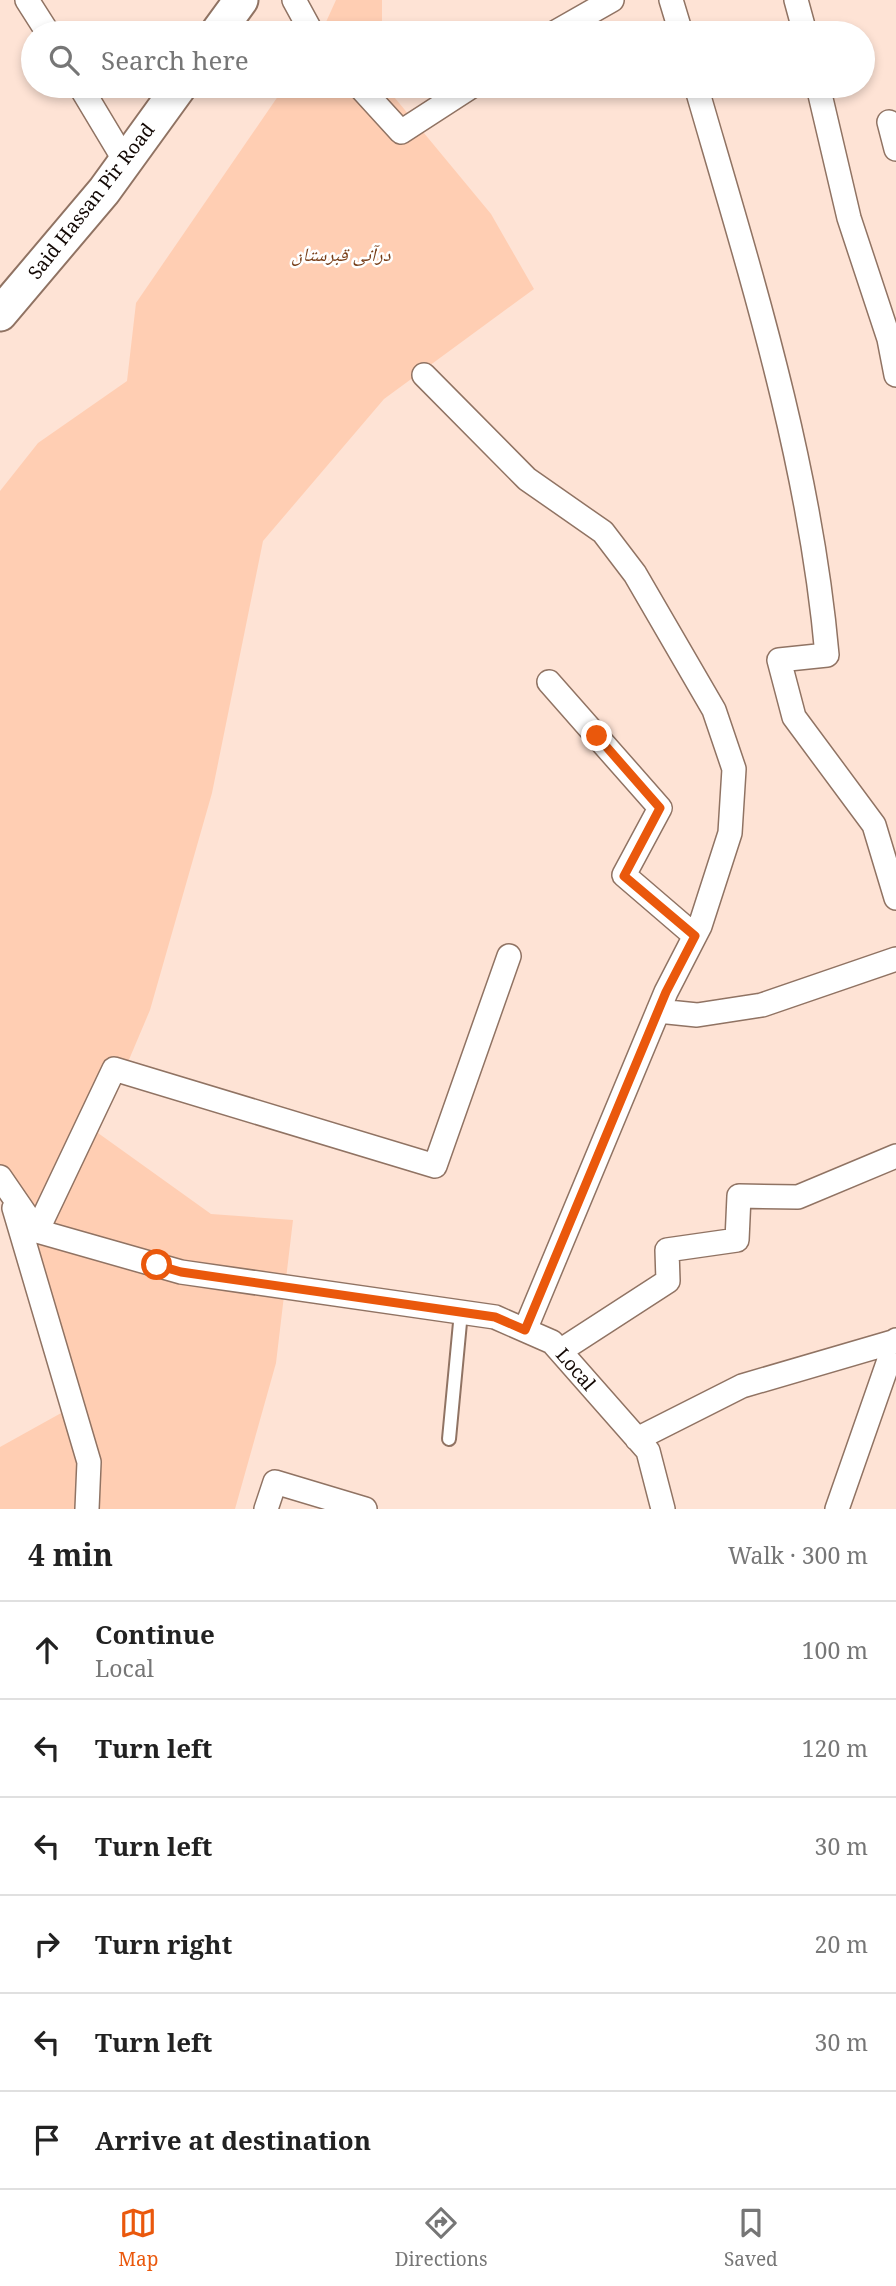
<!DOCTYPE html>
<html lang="en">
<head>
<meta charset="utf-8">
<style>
  body { margin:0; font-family:"Noto Serif","Noto Naskh Arabic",serif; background:#f2f2f2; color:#222 }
  .stop { position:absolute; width:21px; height:21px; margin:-16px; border:5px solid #ea580c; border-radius:50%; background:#fff }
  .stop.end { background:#ea580c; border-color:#fff; box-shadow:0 2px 7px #0008 }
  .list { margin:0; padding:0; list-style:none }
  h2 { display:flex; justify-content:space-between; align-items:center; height:91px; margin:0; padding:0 28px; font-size:30px }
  h2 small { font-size:23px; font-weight:400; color:#767676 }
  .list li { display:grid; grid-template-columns:46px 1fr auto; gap:21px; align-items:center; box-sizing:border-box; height:98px; padding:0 28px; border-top:2px solid #e0e0e0 }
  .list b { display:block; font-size:26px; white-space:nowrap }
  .list p { margin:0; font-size:23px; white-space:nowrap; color:#767676 }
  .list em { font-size:23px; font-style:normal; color:#767676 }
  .icon { flex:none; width:38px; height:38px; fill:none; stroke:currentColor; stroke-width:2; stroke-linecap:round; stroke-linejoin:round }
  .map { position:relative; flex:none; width:896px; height:1509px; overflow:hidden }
  .search { position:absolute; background:#fff; box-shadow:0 4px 10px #0003; left:21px; right:21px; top:21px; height:77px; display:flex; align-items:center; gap:18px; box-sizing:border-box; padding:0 24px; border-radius:38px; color:#767676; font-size:26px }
  .sheet { height:679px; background:#fff }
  nav { display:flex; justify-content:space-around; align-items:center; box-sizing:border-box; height:98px; border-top:2px solid #e0e0e0; background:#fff; font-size:19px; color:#767676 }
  nav a { display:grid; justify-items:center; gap:4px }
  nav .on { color:#ea580c }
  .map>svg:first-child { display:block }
  .green { fill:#ffceb3 }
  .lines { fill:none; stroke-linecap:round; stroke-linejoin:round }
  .lane-casing { stroke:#907363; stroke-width:16 }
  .street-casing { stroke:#907363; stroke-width:26 }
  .secondary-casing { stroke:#907363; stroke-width:37 }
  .lane { stroke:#fff; stroke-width:12 }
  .street { stroke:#fff; stroke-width:23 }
  .secondary { stroke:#fff; stroke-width:33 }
  .route { stroke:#ea580c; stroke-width:9 }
  .labels { text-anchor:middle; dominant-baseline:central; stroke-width:5; stroke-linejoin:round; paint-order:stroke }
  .street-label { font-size:19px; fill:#130905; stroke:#fff }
  .park-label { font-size:19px; font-style:italic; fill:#783e18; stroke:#fff }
</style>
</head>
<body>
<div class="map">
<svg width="896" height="1509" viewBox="0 0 896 1509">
  <rect width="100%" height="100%" fill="#fee3d5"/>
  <!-- green -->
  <path class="green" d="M336,0H382V33H321Z
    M285,86H385L491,214L534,289L384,399L263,541L212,793L150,1010L98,1133L211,1214L293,1220L276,1363L235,1509H0V1447L72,1407L10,1196L0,1198V491L38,443L127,381L136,303Z"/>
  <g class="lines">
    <defs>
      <path id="lane" d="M449,1439L461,1312"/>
      <path id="street" d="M27,0L48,33
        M294,0L312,33
        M671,0L681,33
        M796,0L805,33
        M554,33L612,0
        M80,86L125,161
        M359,86L401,132L472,86
        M696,86C750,272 810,461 827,655L779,660L794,717L874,825L896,898
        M818,86L849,218L889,339L896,375
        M889,122L896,149
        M424,375L527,479L603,532L635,574L714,710L734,769L730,833L700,926L666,992L525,1330
        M549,682L660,808L624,875L695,936
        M658,1011L697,1015L762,1005L896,959
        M0,1177L37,1231L181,1272L495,1317L552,1342L648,1451L663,1509
        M14,1208L89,1462L87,1509
        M37,1231L114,1069L435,1166L509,956
        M560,1351L668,1281L667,1250L737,1240L739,1196L798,1197L896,1156
        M637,1439L742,1386L896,1341
        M266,1509L275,1482L365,1509
        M837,1509L896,1340"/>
      <path id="secondary" d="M217,33L241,0
        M0,314L104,191L180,86"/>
    </defs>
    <!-- lane casing -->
    <use href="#lane" class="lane-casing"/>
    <!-- street casing -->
    <use href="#street" class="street-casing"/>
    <!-- secondary casing -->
    <use href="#secondary" class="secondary-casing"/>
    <!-- lane -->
    <use href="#lane" class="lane"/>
    <!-- street -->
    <use href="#street" class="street"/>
    <!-- secondary -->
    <use href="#secondary" class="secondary"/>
  </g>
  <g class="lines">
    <!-- route -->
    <path class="route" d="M157,1265L181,1272L495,1317L525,1330L666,992L695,936L624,876L660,808L597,736"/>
  </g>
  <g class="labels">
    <!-- street labels -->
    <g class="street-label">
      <text transform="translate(91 201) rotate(-52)">Said Hassan Pir Road</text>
      <text transform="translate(576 1369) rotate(49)">Local</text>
    </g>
    <!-- park labels -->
    <g class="park-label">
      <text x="341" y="254">درآنی قبرستان</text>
    </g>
  </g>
</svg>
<div class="stop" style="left:157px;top:1265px"></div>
<div class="stop end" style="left:597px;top:736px"></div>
<div class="search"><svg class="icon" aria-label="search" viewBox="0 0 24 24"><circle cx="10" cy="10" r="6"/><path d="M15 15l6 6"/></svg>Search here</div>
</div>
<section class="sheet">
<h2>4 min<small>Walk · 300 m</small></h2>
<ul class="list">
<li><svg class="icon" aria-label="ahead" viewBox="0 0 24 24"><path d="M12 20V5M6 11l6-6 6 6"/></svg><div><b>Continue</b><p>Local</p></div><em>100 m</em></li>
<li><svg class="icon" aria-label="left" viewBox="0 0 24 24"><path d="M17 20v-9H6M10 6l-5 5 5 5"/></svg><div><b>Turn left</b></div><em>120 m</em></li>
<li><svg class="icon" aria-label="left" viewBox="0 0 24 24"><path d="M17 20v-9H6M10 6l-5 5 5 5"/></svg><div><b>Turn left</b></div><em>30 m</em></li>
<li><svg class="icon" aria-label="right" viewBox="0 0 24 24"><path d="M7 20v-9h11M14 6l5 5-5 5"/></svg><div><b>Turn right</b></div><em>20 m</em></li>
<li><svg class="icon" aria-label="left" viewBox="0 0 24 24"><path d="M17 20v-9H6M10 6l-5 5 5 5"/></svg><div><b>Turn left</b></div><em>30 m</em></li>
<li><svg class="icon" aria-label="arrive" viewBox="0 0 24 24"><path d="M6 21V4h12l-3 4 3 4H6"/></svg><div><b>Arrive at destination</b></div></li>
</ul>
</section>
<nav>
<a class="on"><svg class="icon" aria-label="map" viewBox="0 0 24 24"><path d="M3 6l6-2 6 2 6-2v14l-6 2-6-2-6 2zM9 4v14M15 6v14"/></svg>Map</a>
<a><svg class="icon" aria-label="directions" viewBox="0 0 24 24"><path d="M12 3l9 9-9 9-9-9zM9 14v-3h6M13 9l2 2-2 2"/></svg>Directions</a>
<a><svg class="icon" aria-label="saved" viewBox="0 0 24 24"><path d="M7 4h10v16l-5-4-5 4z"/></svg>Saved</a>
</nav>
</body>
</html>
